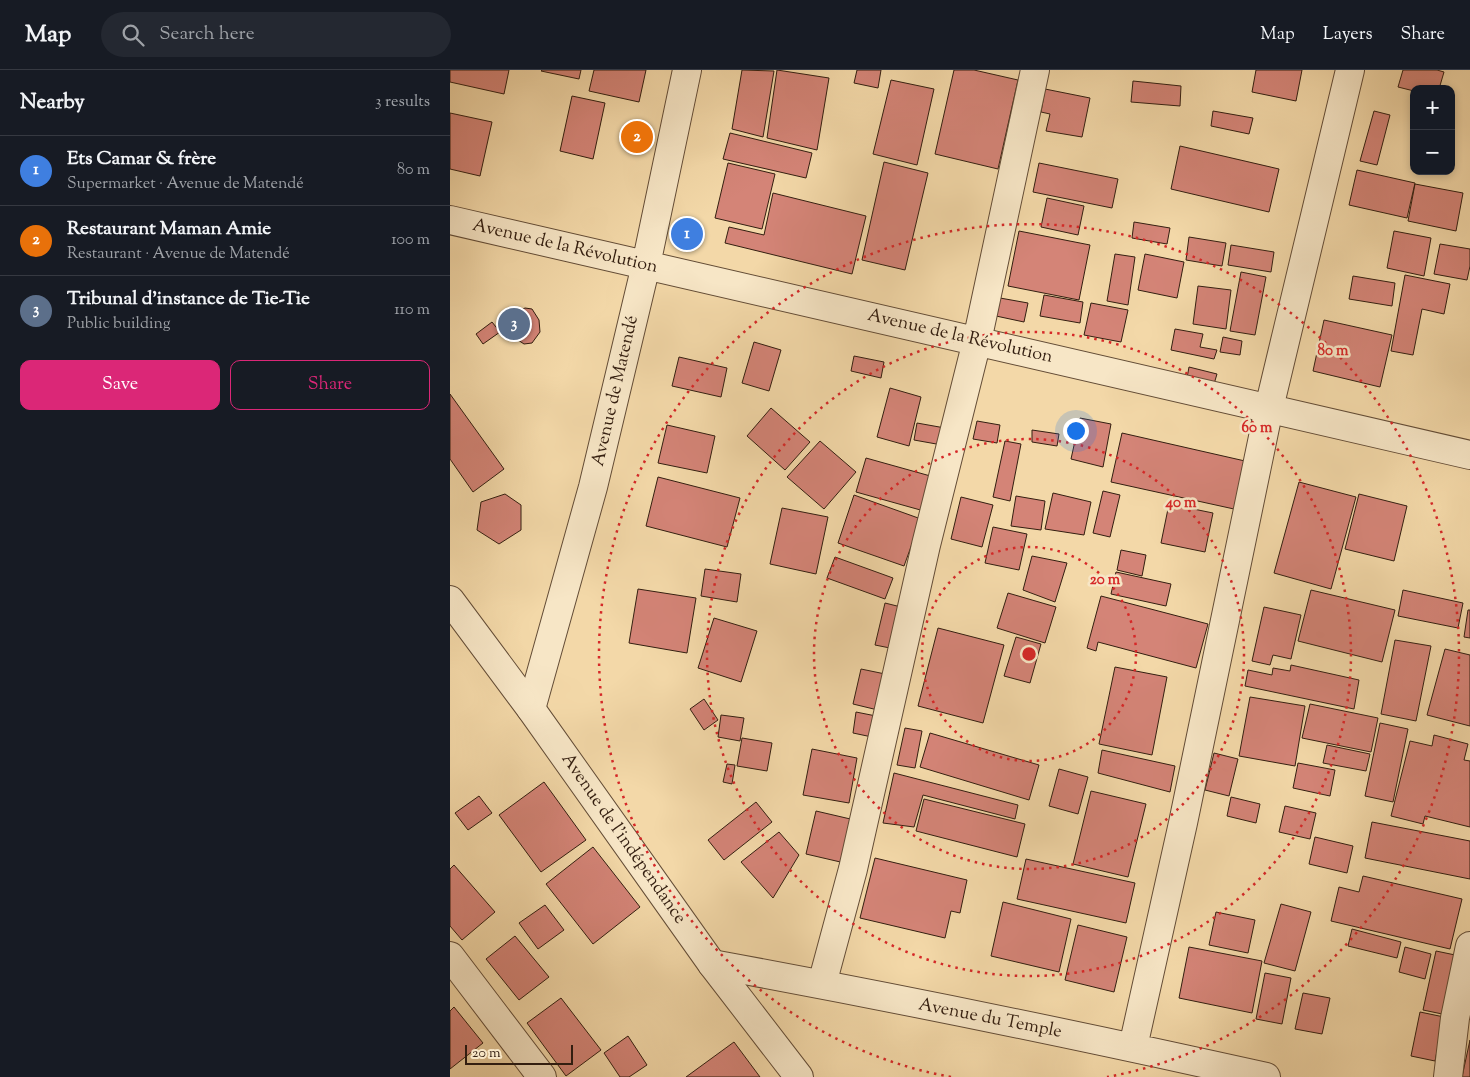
<!DOCTYPE html>
<html lang="en">
<head>
<meta charset="utf-8">
<style>
  body { margin:0; font-family:"Sorts Mill Goudy",serif; background:#242831; color:#f1f3f6 }
  .controls { position:absolute; right:15px; top:15px; display:grid; overflow:hidden; border-radius:10px; box-shadow:0 2px 8px #0003 }
  .controls button { width:45px; height:45px; display:grid; place-items:center; padding:0; border:0; border-bottom:1px solid #363941; background:#171b24; color:#f1f3f6; font:25px sans-serif }
  .scale { position:absolute; left:15px; bottom:12px; width:108px; box-sizing:border-box; padding-left:5px; border:2px solid #331e10; border-top:0; font-size:14px; line-height:18px; white-space:nowrap; color:#331e10; -webkit-text-stroke:4px #f7e6c6; paint-order:stroke }
  .you { position:absolute; left:625px; top:360px; width:18px; height:18px; margin:-12px; border:4px solid #fff; border-radius:50%; background:#1a73e8; box-shadow:0 0 0 8px #1a73e833 }
  .badge { display:grid; place-items:center; width:32px; height:32px; border-radius:50%; background:#db2777; color:#fff; font-size:16px; font-weight:700 }
  .pin { position:absolute; translate:-50% -50%; border:2px solid #fff; box-shadow:0 1px 5px #0006 }
  .list { margin:0; padding:0; list-style:none }
  h2 { display:flex; justify-content:space-between; align-items:center; height:65px; margin:0; padding:0 20px; font-size:21px }
  h2 small { font-size:16px; font-weight:400; color:#9ea1a6 }
  .list li { display:grid; grid-template-columns:32px 1fr auto; gap:15px; align-items:center; box-sizing:border-box; height:70px; padding:0 20px; border-top:1px solid #363941 }
  .list b { display:block; font-size:19px; white-space:nowrap }
  .list p { margin:0; font-size:16px; white-space:nowrap; color:#9ea1a6 }
  .list em { font-size:16px; font-style:normal; color:#9ea1a6 }
  .actions { display:flex; gap:10px; padding:15px 20px }
  .actions a { flex:1; padding:11px 0; border:1px solid #db2777; border-radius:10px; text-align:center; font-size:18px; color:#db2777 }
  .actions .main { background:#db2777; color:#fff }
  .icon { flex:none; width:28px; height:28px; fill:none; stroke:currentColor; stroke-width:2; stroke-linecap:round; stroke-linejoin:round }
  .map { position:relative; flex:none; width:1020px; height:1007px; overflow:hidden }
  header { display:flex; align-items:center; gap:30px; box-sizing:border-box; height:70px; padding:0 25px; background:#171b24; border-bottom:1px solid #363941 }
  header strong { font-size:24px }
  nav { display:flex; gap:28px; margin-inline-start:auto; font-size:18px }
  .search { width:350px; height:45px; background:#242831; display:flex; align-items:center; gap:12px; box-sizing:border-box; padding:0 18px; border-radius:28px; color:#9ea1a6; font-size:19px }
  main { display:flex }
  aside { flex:1; background:#171b24 }
  .map>svg:first-child { display:block }
  .building { fill:#d48477; stroke:#331e10 }
  .lines { fill:none; stroke-linecap:round; stroke-linejoin:round }
  .minor-casing { stroke:#634c36; stroke-width:30 }
  .tertiary-casing { stroke:#634c36; stroke-width:30 }
  .minor { stroke:#f7e6c6; stroke-width:28 }
  .tertiary { stroke:#f7e6c6; stroke-width:28 }
  .ring { fill:none; stroke:#d62828; stroke-width:2.5; stroke-dasharray:2.5 5 }
  .labels { text-anchor:middle; dominant-baseline:central; stroke-width:5; stroke-linejoin:round; paint-order:stroke }
  .street-label { font-size:18px; fill:#331e10; stroke:#f7e6c6 }
  .centre { fill:#d62828; stroke:#f7e6c6; stroke-width:2.5 }
  .ring-label { font-size:15px; text-anchor:middle; font-weight:bold; fill:#d62828; stroke:#f7e6c6; stroke-width:5; stroke-linejoin:round; paint-order:stroke }
</style>
</head>
<body>
<header>
<strong>Map</strong>
<div class="search"><svg class="icon" aria-label="search" viewBox="0 0 24 24"><circle cx="10" cy="10" r="6"/><path d="M15 15l6 6"/></svg>Search here</div>
<nav><a>Map</a><a>Layers</a><a>Share</a></nav>
</header>
<main>
<aside>
<h2>Nearby<small>3 results</small></h2>
<ul class="list">
<li><span class="badge" style="background:#3f7fe0">1</span><div><b>Ets Camar &amp; frère</b><p>Supermarket · Avenue de Matendé</p></div><em>80 m</em></li>
<li><span class="badge" style="background:#e8710a">2</span><div><b>Restaurant Maman Amie</b><p>Restaurant · Avenue de Matendé</p></div><em>100 m</em></li>
<li><span class="badge" style="background:#5c6f8a">3</span><div><b>Tribunal d'instance de Tie-Tie</b><p>Public building</p></div><em>110 m</em></li>
</ul>
<div class="actions"><a class="main">Save</a><a>Share</a></div>
</aside>
<div class="map">
<svg width="1020" height="1007" viewBox="0 0 1020 1007">
  <rect width="100%" height="100%" fill="#f3d8a8"/>
  <filter id="stains"><feTurbulence type="fractalNoise" baseFrequency=".004" numOctaves="4"/><feColorMatrix values="0 0 0 0 .2 0 0 0 0 .09 0 0 0 0 .02 0 0 0 .5 -.17"/></filter>
  <radialGradient id="worn" r=".72"><stop offset=".6" stop-color="#630" stop-opacity="0"/><stop offset="1" stop-color="#630" stop-opacity=".3"/></radialGradient>
  <!-- building -->
  <path class="building" d="M0,0H59L54,24L0,12Z
    M92,0H131L129,9L91,1Z
    M144,0H196L189,32L139,21Z
    M292,0L324,1L313,67L282,59Z
    M327,0L379,8L367,80L317,68Z
    M407,0H431L428,18L404,13Z
    M504,0H524L568,10L548,99L485,84Z
    M806,0H852L846,31L802,22Z
    M953,0H987L994,2L989,19H964V21L948,17Z
    M441,10L484,19L467,95L423,84Z
    M683,11L731,16L730,36L681,32Z
    M595,19L640,28L632,67L596,61L600,44L591,42Z
    M122,26L155,33L143,89L110,81Z
    M763,41L803,48L799,64L761,56Z
    M924,41L940,45L927,95L910,91Z
    M0,43L42,52L30,106L0,99Z
    M280,63L362,83L356,108L273,89Z
    M730,76L829,99L819,142L721,119Z
    M434,92L478,103L455,200L412,190Z
    M278,93L325,104L312,159L265,148Z
    M589,93L668,109L662,138L583,122Z
    M907,100L965,113L957,148L899,135Z
    M965,114L1013,123L1006,161L958,151Z
    M323,123L416,146L402,204L275,173L279,157L314,165Z
    M597,128L634,136L628,165L591,157Z
    M684,152L720,158L717,174L682,168Z
    M569,161L640,175L629,230L558,216Z
    M944,161L981,168L974,206L937,198Z
    M739,167L776,173L772,196L736,190Z
    M990,174L1020,179V196L1017,210L984,204Z
    M781,175L824,182L821,202L778,195Z
    M665,184L685,187L678,235L657,231Z
    M695,184L734,192L727,228L688,220Z
    M791,202L816,207L805,265L780,261Z
    M955,205L1000,214L994,244L972,239L963,285L941,281Z
    M903,206L945,213L942,236L899,229Z
    M748,216L781,220L776,259L743,254Z
    M594,225L633,232L630,253L590,246Z
    M550,228L578,233L574,252L546,246Z
    M641,233L678,240L671,272L634,265Z
    M75,238L82,239L89,250L90,262L82,273L74,274L62,266L57,259L60,245Z
    M874,250L942,265L930,317L863,301Z
    M42,252L50,262L33,274L26,264Z
    M725,259L753,264L750,277L767,280L764,289L721,280Z
    M773,267L792,271L790,285L770,282Z
    M304,272L331,280L319,321L292,313Z
    M404,286L434,292L431,308L401,301Z
    M229,287L277,298L271,327L222,316Z
    M739,297L767,304L764,314L737,308Z
    M440,318L471,327L459,376L427,367Z
    M0,324L54,399L23,422L0,389Z
    M321,338L360,372L335,400L297,366Z
    M630,348L661,354L653,397L621,389Z
    M527,351L550,355L547,373L523,369Z
    M467,353L495,358L492,375L464,370Z
    M217,355L265,366L257,403L208,393Z
    M582,360L609,364L607,376L582,372Z
    M672,363L795,391L784,439L661,412Z
    M370,371L406,402L374,439L337,407Z
    M555,371L571,374L560,431L543,427Z
    M416,388L484,407L474,441L406,422Z
    M208,407L290,428L277,477L196,456Z
    M849,412L906,427L881,519L824,503Z
    M653,421L670,425L660,467L643,463Z
    M603,423L641,432L634,465L595,459Z
    M55,424L71,435V460L49,474L27,460L31,432Z
    M909,424L957,436L944,491L895,479Z
    M404,425L471,449L454,496L388,473Z
    M566,426L595,431L591,460L561,456Z
    M511,427L543,435L532,477L501,469Z
    M719,434L763,443L755,482L711,473Z
    M332,438L378,447L366,504L320,494Z
    M543,457L577,464L569,500L535,493Z
    M671,480L696,485L692,506L667,500Z
    M582,486L617,493L605,532L573,520Z
    M385,487L443,508L435,529L377,508Z
    M255,499L291,504L287,532L251,526Z
    M666,502L721,514L716,536L661,524Z
    M188,519L246,528L237,583L179,573Z
    M861,520L945,540L932,592L848,571Z
    M953,520L1013,533L1008,558L948,546Z
    M558,523L606,537L595,573L547,558Z
    M651,526L758,554L746,598L648,572L646,581L637,578Z
    M435,533L455,538L445,579L425,575Z
    M814,537L851,545L841,589L823,585L820,595L802,591Z
    M1018,540H1020V568L1014,567Z
    M264,548L307,561L291,612L248,598Z
    M488,558L554,575L533,653L468,636Z
    M566,567L591,574L580,613L554,606Z
    M945,570L981,576L966,651L931,644Z
    M995,579L1020,585V656L977,645Z
    M841,595L909,610L904,639L795,616L798,600L822,605L823,598L840,601Z
    M665,597L717,607L702,685L649,674Z
    M411,599L440,605L432,641L403,634Z
    M800,627L855,636L845,696L789,686Z
    M254,629L268,650L254,660L240,639Z
    M860,634L928,648L921,682L852,668Z
    M406,642L426,646L422,667L403,663Z
    M271,645L294,648L290,671L268,667Z
    M930,653L958,659L943,732L915,726Z
    M455,658L472,661L465,698L447,695Z
    M480,663L589,695L579,730L470,697Z
    M984,665L1018,674L1014,690L1020,691V757L975,746L973,754L941,746L960,671L982,676Z
    M292,668L322,673L317,701L287,696Z
    M877,675L920,684L916,701L873,693Z
    M362,679L407,688L399,733L353,725Z
    M652,680L725,696L720,722L648,703Z
    M764,683L788,689L779,726L755,720Z
    M848,693L885,700L880,726L843,718Z
    M277,694L285,695L282,714L273,712Z
    M609,699L638,707L628,744L599,736Z
    M444,703L568,735L565,749L473,725L464,757L433,753Z
    M94,712L136,770L91,802L49,745Z
    M641,721L696,734L678,807L623,794Z
    M29,726L42,743L18,760L5,743Z
    M781,727L810,734L806,753L777,746Z
    M474,729L575,754L567,787L466,761Z
    M306,732L322,752L274,790L258,770Z
    M835,736L866,743L860,769L829,762Z
    M366,741L409,751L399,794L356,784Z
    M922,752L1020,771V809L915,788Z
    M329,762L349,785L323,828L291,792Z
    M865,767L903,776L897,803L859,794Z
    M143,777L190,837L143,874L96,814Z
    M425,788L517,810L510,843L501,841L495,868L410,848Z
    M576,789L685,813L676,853L567,829Z
    M4,795L45,842L12,870L0,856V799Z
    M913,806L1012,829L1000,879L881,851L889,817L909,822Z
    M553,832L621,849L609,902L541,886Z
    M831,834L861,842L845,901L814,893Z
    M95,835L114,860L88,879L69,853Z
    M766,842L805,850L798,883L759,875Z
    M628,855L677,867L664,922L615,910Z
    M902,859L951,872L947,888L898,876Z
    M65,866L99,907L69,930L36,889Z
    M739,877L812,891L802,943L729,928Z
    M955,877L981,884L975,909L949,902Z
    M986,881L1010,886L997,945L973,940Z
    M815,903L841,908L832,954L806,949Z
    M853,923L880,928L872,964L845,959Z
    M111,928L151,980L116,1006L77,953Z
    M4,937L33,973L0,999V941Z
    M970,942L994,947L985,991L961,986Z
    M178,966L197,995L179,1007H170L154,983Z
    M1020,970V1007H1012Z
    M284,972L310,1007H236Z"/>
  <g class="lines">
    <defs>
      <path id="minor" d="M0,150L1020,385
        M81,639L143,417L196,195L237,0
        M0,886L92,1007
        M262,894C448,928 632,966 816,1007
        M372,914L403,799L476,475L527,271L585,0
        M683,977L733,753L819,338L900,0
        M998,1007L1005,948L1020,876"/>
      <path id="tertiary" d="M0,530L81,639L262,894L349,1007"/>
    </defs>
    <!-- minor casing -->
    <use href="#minor" class="minor-casing"/>
    <!-- tertiary casing -->
    <use href="#tertiary" class="tertiary-casing"/>
    <!-- minor -->
    <use href="#minor" class="minor"/>
    <!-- tertiary -->
    <use href="#tertiary" class="tertiary"/>
  </g>
  <!-- distance rings -->
  <g class="ring">
    <circle cx="579" cy="584" r="107"/>
    <circle cx="579" cy="584" r="215"/>
    <circle cx="579" cy="584" r="322"/>
    <path d="M501 1007A430 430 0 1 1 657 1007"/>
  </g>
  <g class="labels">
    <!-- street labels -->
    <g class="street-label">
      <text transform="translate(115 177) rotate(13)">Avenue de la Révolution</text>
      <text transform="translate(510 267) rotate(13)">Avenue de la Révolution</text>
      <text transform="translate(166 321) rotate(-77)">Avenue de Matendé</text>
      <text transform="translate(173 769) rotate(55)">Avenue de l'indépendance</text>
      <text transform="translate(540 949) rotate(11)">Avenue du Temple</text>
    </g>
  </g>
  <circle cx="579" cy="584" r="8" class="centre"/>
  <g class="ring-label">
    <text x="883" y="285">80 m</text>
    <text x="807" y="362">60 m</text>
    <text x="731" y="437">40 m</text>
    <text x="655" y="514">20 m</text>
  </g>
  <rect width="100%" height="100%" filter="url(#stains)"/>
  <rect width="100%" height="100%" fill="url(#worn)"/>
</svg>
<div class="controls">
<button>+</button>
<button>−</button>
</div>
<div class="scale">20 m</div>
<div class="you"></div>
<div class="pin badge" style="left:237px;top:164px;background:#3f7fe0">1</div>
<div class="pin badge" style="left:187px;top:67px;background:#e8710a">2</div>
<div class="pin badge" style="left:64px;top:254px;background:#5c6f8a">3</div>
</div>
</main>
</body>
</html>
